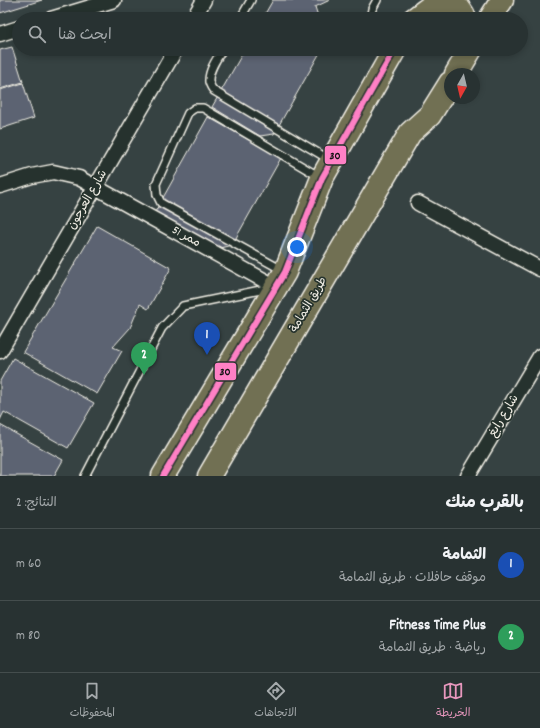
<!DOCTYPE html>
<html lang="ar">
<head>
<meta charset="utf-8">
<style>
  body { margin:0; font-family:Dekko,"Playpen Sans Arabic",sans-serif; background:#303a3a; color:#f1f3f6; direction:rtl }
  .compass { position:absolute; left:444px; top:68px; width:36px; height:36px; border-radius:50%; background:#283232; box-shadow:0 2px 6px #0003; rotate:188deg }
  .you { position:absolute; left:297px; top:247px; width:14px; height:14px; margin:-10px; border:3px solid #fff; border-radius:50%; background:#1a73e8; box-shadow:0 0 0 6px #1a73e833 }
  .badge { display:grid; place-items:center; width:26px; height:26px; border-radius:50%; background:#e797bd; color:#fff; font-size:13px; font-weight:700 }
  .pin { position:absolute; translate:-50% -33px; filter:drop-shadow(0 1px 2px #0008) }
  .pin::after { content:''; position:absolute; top:21px; width:14px; height:12px; background:inherit; clip-path:polygon(0 0,100% 0,50% 100%) }
  .list { margin:0; padding:0; list-style:none }
  h2 { display:flex; justify-content:space-between; align-items:center; height:52px; margin:0; padding:0 16px; font-size:17px }
  h2 small { font-size:13px; font-weight:400; color:#a5aaac }
  .list li { display:grid; grid-template-columns:26px 1fr auto; gap:12px; align-items:center; box-sizing:border-box; height:72px; padding:0 16px; border-top:1px solid #444d4d }
  .list b { display:block; font-size:15px; white-space:nowrap }
  .list p { margin:0; font-size:13px; white-space:nowrap; color:#a5aaac }
  .list em { font-size:13px; font-style:normal; color:#a5aaac }
  .icon { flex:none; width:22px; height:22px; fill:none; stroke:currentColor; stroke-width:2; stroke-linecap:round; stroke-linejoin:round }
  .map { position:relative; flex:none; width:540px; height:476px; overflow:hidden; direction:ltr }
  .search { position:absolute; background:#283232; box-shadow:0 2px 6px #0003; left:12px; right:12px; top:12px; height:44px; display:flex; align-items:center; gap:10px; box-sizing:border-box; padding:0 14px; border-radius:22px; color:#a5aaac; font-size:15px }
  .sheet { height:196px; background:#283232 }
  nav { display:flex; justify-content:space-around; align-items:center; box-sizing:border-box; height:56px; border-top:1px solid #444d4d; background:#283232; font-size:11px; color:#a5aaac }
  nav a { display:grid; justify-items:center; gap:2px }
  nav .on { color:#e797bd }
  .map>svg:first-child { display:block }
  .building { fill:#5c6472; stroke:#f4f1e8 }
  .lines { fill:none; stroke-linecap:round; stroke-linejoin:round }
  .service-casing { stroke:#f4f1e8; stroke-width:10 }
  .minor-casing { stroke:#f4f1e8; stroke-width:17 }
  .primary-casing { stroke:#f4f1e8; stroke-width:25 }
  .service { stroke:#26332d; stroke-width:7 }
  .minor { stroke:#26332d; stroke-width:14 }
  .primary { stroke:#716f52; stroke-width:22 }
  .bus-1-casing { stroke:#26332d; stroke-width:9 }
  .bus-1 { stroke:#ff80c5; stroke-width:6 }
  .labels { text-anchor:middle; dominant-baseline:central; stroke-width:3.5; stroke-linejoin:round; paint-order:stroke }
  .street-label { font-size:12px; fill:#f4f1e8; stroke:#26332d }
  .line-badge { stroke:#26332d; stroke-width:1.5 }
  .pale-badge-label { font-size:11px; text-anchor:middle; font-weight:bold; fill:#111 }
</style>
</head>
<body>
<div class="map">
<svg width="540" height="476" viewBox="0 0 540 476">
  <rect width="100%" height="100%" fill="#364242"/>
  <filter id="ink" filterUnits="userSpaceOnUse"><feTurbulence type="fractalNoise" baseFrequency=".025" numOctaves="2"/><feDisplacementMap in="SourceGraphic" scale="8" xChannelSelector="R" yChannelSelector="G"/><feConvolveMatrix kernelMatrix="1 2 1 2 8 2 1 2 1" color-interpolation-filters="sRGB"/></filter>
  <g filter="url(#ink)">
    <!-- building -->
    <path class="building" d="M0,0H42L0,13Z
      M273,0H330L315,7L319,19H262Z
      M12,47L23,82L0,89V50Z
      M245,49H322L274,134L260,136L212,107Z
      M23,83L34,118L0,129V90Z
      M208,117L281,158L232,245L220,248L155,212Z
      M97,226L171,268L148,309L140,304L130,328L113,347L122,351L97,394L23,352Z
      M13,358L94,403L68,448L4,412L0,420V381Z
      M0,425L63,460L54,476H0Z"/>
    <g class="lines">
      <defs>
        <path id="service" d="M240,19L251,0
          M370,19L372,9L377,0
          M223,49C217,58 208,71 209,82C210,85 212,89 214,91L330,160
          M284,271L161,203L157,195L156,184L188,113L195,108H203L320,177
          M85,476L162,328L183,306L270,288"/>
        <path id="minor" d="M51,19L114,0
          M193,19L204,0
          M0,34L19,28
          M0,186L32,176L53,172L79,178L276,287
          M418,203L540,269
          M0,351L176,49
          M468,476L540,356"/>
        <path id="primary" d="M414,19C420,15 426,9 432,6C446,0 461,4 465,19
          M490,19L502,0
          M456,74L471,49
          M163,476L285,272L322,178L395,49
          M209,476L410,133L430,115L450,83"/>
      </defs>
      <!-- service casing -->
      <use href="#service" class="service-casing"/>
      <!-- minor casing -->
      <use href="#minor" class="minor-casing"/>
      <!-- primary casing -->
      <use href="#primary" class="primary-casing"/>
      <!-- service -->
      <use href="#service" class="service"/>
      <!-- minor -->
      <use href="#minor" class="minor"/>
      <!-- primary -->
      <use href="#primary" class="primary"/>
      <defs>
        <path id="bus-1" d="M163,476L285,272L322,178L395,49"/>
      </defs>
      <!-- bus-1 casing -->
      <use href="#bus-1" class="bus-1-casing"/>
      <!-- bus-1 -->
      <use href="#bus-1" class="bus-1"/>
    </g>
  </g>
  <g class="labels">
    <!-- street labels -->
    <g class="street-label">
      <text transform="translate(88 200) rotate(-60)">شارع العرجون</text>
      <text transform="translate(186 237) rotate(29)">ممر 51</text>
      <text transform="translate(309 305) rotate(-60)">طريق الثمامة</text>
      <text transform="translate(504 416) rotate(-59)">شارع رابغ</text>
    </g>
  </g>
  <g class="line-badge">
    <rect x="324" y="145" width="23" height="20" rx="4" fill="#ff80c5"/>
    <rect x="214" y="362" width="23" height="19" rx="4" fill="#ff80c5"/>
  </g>
  <g class="pale-badge-label">
    <text x="335" y="159">30</text>
    <text x="225" y="375">30</text>
  </g>
</svg>
<svg class="compass" viewBox="-18 -18 36 36"><path d="M0-13l5 13h-10z" fill="#e53935"/><path d="M0 13l5-13h-10z" fill="#a5aaac"/></svg>
<div class="you"></div>
<div class="pin badge" style="left:207px;top:355px;background:#1a4fb4">1</div>
<div class="pin badge" style="left:144px;top:375px;background:#2e9e5b">2</div>
<div class="search"><svg class="icon" aria-label="search" viewBox="0 0 24 24"><circle cx="10" cy="10" r="6"/><path d="M15 15l6 6"/></svg>ابحث هنا</div>
</div>
<section class="sheet">
<h2>بالقرب منك<small>النتائج: 2</small></h2>
<ul class="list">
<li><span class="badge" style="background:#1a4fb4">1</span><div><b>الثمامة</b><p>موقف حافلات · طريق الثمامة</p></div><em>60 m</em></li>
<li><span class="badge" style="background:#2e9e5b">2</span><div><b>Fitness Time Plus</b><p>رياضة · طريق الثمامة</p></div><em>80 m</em></li>
</ul>
</section>
<nav>
<a class="on"><svg class="icon" aria-label="map" viewBox="0 0 24 24"><path d="M3 6l6-2 6 2 6-2v14l-6 2-6-2-6 2zM9 4v14M15 6v14"/></svg>الخريطة</a>
<a><svg class="icon" aria-label="directions" viewBox="0 0 24 24"><path d="M12 3l9 9-9 9-9-9zM9 14v-3h6M13 9l2 2-2 2"/></svg>الاتجاهات</a>
<a><svg class="icon" aria-label="saved" viewBox="0 0 24 24"><path d="M7 4h10v16l-5-4-5 4z"/></svg>المحفوظات</a>
</nav>
</body>
</html>
